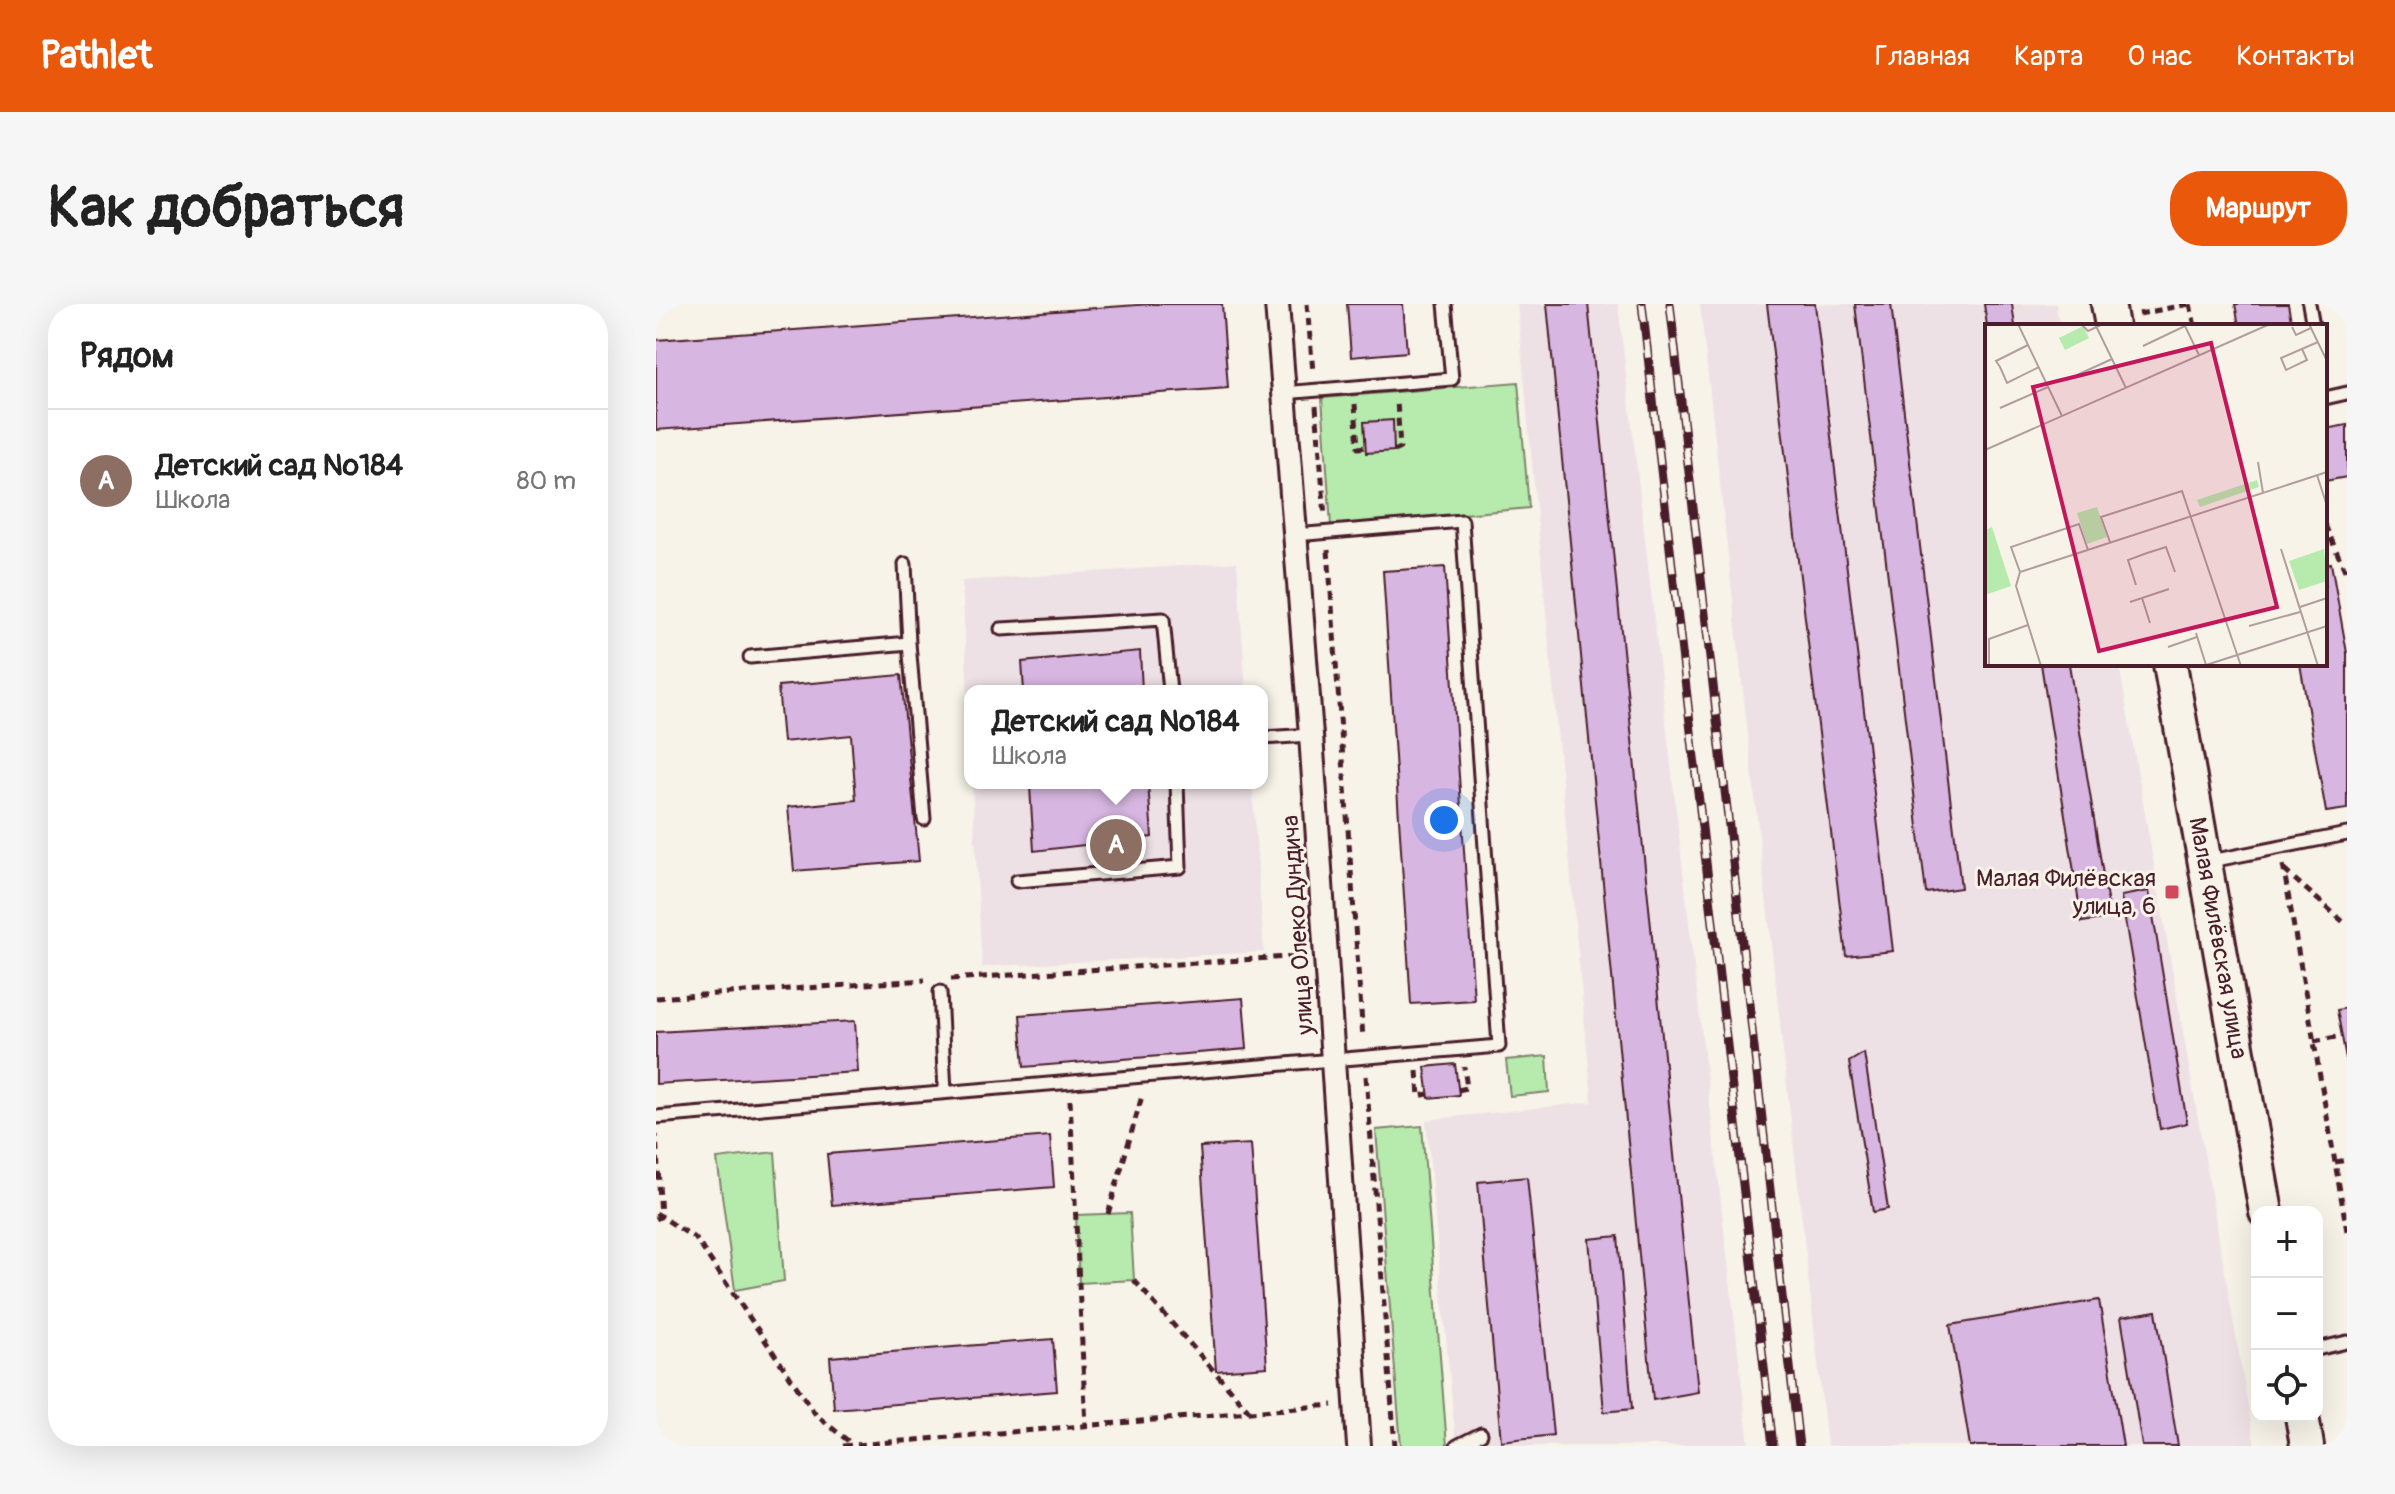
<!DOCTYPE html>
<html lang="ru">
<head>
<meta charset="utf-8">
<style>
  body { margin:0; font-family:Pangolin,sans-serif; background:#f6f6f6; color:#222 }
  .controls { position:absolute; right:24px; bottom:24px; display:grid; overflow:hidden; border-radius:16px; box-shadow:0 8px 32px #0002 }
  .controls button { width:72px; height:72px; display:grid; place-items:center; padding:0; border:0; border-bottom:2px solid #e0e0e0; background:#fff; color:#222; font:40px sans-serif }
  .you { position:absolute; left:788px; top:516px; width:28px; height:28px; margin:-20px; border:6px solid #fff; border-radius:50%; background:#1a73e8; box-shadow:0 0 0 12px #1a73e833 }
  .badge { display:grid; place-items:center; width:52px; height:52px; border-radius:50%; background:#ea580c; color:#fff; font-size:26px; font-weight:700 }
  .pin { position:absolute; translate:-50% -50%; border:4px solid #fff; box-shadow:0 2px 8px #0006 }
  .popup { position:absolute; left:308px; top:381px; width:304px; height:104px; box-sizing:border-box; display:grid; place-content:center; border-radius:16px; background:#fff; filter:drop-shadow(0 2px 6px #0005); font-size:26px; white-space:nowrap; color:#767676 }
  .popup b { font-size:30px; color:#222 }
  .popup::after { content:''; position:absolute; left:50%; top:100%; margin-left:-16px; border:16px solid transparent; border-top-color:#fff }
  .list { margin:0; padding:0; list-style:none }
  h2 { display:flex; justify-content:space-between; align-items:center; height:104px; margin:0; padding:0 32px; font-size:34px }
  h2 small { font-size:26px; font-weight:400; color:#767676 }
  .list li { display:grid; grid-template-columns:52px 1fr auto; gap:24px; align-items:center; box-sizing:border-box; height:144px; padding:0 32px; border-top:2px solid #e0e0e0 }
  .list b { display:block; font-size:30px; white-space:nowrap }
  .list p { margin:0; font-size:26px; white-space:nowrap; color:#767676 }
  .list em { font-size:26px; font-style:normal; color:#767676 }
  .icon { flex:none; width:44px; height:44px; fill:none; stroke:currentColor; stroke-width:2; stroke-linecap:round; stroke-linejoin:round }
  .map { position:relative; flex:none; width:1691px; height:1142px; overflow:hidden; border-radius:32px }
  header { display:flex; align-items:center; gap:48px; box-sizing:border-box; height:112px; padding:0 40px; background:#ea580c; color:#fff }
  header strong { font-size:38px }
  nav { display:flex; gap:44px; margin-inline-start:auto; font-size:28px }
  .intro { display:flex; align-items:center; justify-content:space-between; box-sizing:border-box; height:192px; padding:0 48px }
  h1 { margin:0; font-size:56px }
  .button { padding:20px 36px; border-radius:32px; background:#ea580c; color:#fff; font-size:28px; font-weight:700 }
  main { display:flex; gap:48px; padding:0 48px }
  aside { flex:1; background:#fff; border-radius:32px; box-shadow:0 8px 32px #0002 }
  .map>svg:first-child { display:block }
  .built { fill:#eee1e6 }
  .green { fill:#b6ebad; stroke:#80856c; stroke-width:2 }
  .building { fill:#d8b6e2; stroke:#4a1f2b; stroke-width:2 }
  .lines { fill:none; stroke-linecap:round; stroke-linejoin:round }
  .lane-casing { stroke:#4a1f2b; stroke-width:17 }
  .street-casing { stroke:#4a1f2b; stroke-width:28 }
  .secondary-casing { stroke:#4a1f2b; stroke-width:38 }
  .path { stroke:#4a1f2b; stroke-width:5; stroke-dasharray:8 6; stroke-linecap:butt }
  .lane { stroke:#f7f3e8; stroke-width:11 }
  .street { stroke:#f7f3e8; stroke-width:22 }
  .secondary { stroke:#f7f3e8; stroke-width:32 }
  .rail-casing { stroke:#4a1f2b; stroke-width:9 }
  .rail { stroke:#f7f3e8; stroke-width:6; stroke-dasharray:18; stroke-linecap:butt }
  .poi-dot { fill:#d1495b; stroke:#f7f3e8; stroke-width:3 }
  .labels { text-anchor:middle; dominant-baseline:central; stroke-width:6; stroke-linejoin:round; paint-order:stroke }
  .poi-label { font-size:24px; fill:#4a1f2b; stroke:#f7f3e8; text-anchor:end }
  .street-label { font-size:24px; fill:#4a1f2b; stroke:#f7f3e8 }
  .inset-road { fill:none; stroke:#b29e9c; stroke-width:2 }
  .view { fill:#c2185b; fill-opacity:0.15; stroke:#c2185b; stroke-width:4 }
  .inset-edge { fill:none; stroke:#4a1f2b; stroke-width:4 }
</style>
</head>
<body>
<header>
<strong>Pathlet</strong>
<nav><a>Главная</a><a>Карта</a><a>О нас</a><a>Контакты</a></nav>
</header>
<div class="intro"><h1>Как добраться</h1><a class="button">Маршрут</a></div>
<main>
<aside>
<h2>Рядом<small></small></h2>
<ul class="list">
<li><span class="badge" style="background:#8d6e63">A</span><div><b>Детский сад №184</b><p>Школа</p></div><em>80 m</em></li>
</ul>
</aside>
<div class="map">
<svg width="1691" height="1142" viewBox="0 0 1691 1142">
  <rect width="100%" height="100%" fill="#f7f3e8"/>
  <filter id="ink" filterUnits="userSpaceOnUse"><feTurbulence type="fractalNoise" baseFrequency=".0125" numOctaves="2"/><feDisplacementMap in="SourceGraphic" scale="16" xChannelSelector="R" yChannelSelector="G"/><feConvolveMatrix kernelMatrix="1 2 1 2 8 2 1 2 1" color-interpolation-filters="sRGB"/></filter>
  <g filter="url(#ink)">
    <!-- built -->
    <path class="built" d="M861,0H962L1093,1142H800L770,816L936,798Z
      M1044,0H1400L1404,22H1331V360H1463L1599,1142H1171Z
      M581,258L590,387H314V434L306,277Z
      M316,479H596L608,648L326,663Z"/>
    <!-- green -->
    <path class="green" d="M862,78L873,204L675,222L666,94Z
      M891,752L893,788L854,792L850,756Z
      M766,822L791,1142H745L720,826Z
      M119,848L128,977L79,986L61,855Z
      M474,909L478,976L423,979L420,911Z"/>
    <!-- building -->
    <path class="building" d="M495,0H566L572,84L0,126V36Z
      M691,0H747L751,48L695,53Z
      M891,0H932L1042,1088L997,1096Z
      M1111,0H1159L1237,647L1190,652Z
      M1199,0H1235L1305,584L1270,589Z
      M1328,0H1356L1359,22H1331Z
      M1579,0H1632L1636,22H1583Z
      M737,116L738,147L710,149L708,118Z
      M1691,121V173L1669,177V125Z
      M1675,259L1691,349V505L1670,508L1644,360H1669V260Z
      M789,263L818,696L755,700L727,267Z
      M484,347L486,387H368L366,358Z
      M1385,360H1413L1454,614L1426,618Z
      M245,371L263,557L138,567L132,503L200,496L195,431L127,438L122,382Z
      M409,479H492L496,533L378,547L374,483Z
      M1493,587L1531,819L1504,825L1465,592Z
      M587,694L591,745L368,763L364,711Z
      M1691,704V760L1681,706Z
      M199,717L202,768L0,780V728Z
      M1208,749L1232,905L1217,908L1193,758Z
      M799,760L803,791L773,794L769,763Z
      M394,832L398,883L176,901L171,850Z
      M595,840L611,1063L560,1067L544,843Z
      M871,873L897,1131L845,1137L822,878Z
      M962,932L976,1105L948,1108L933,935Z
      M1443,996L1467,1142H1314L1294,1021Z
      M1500,1007L1522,1142H1486L1465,1013Z
      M397,1035L401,1087L178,1105L174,1053Z"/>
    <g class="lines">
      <defs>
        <path id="lane" d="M1653,0L1657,22
          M627,89L796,75L789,0
          M1669,94L1691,89
          M345,325L507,315L514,387
          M253,339L268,515
          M94,353L253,339L249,260
          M606,434L655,431
          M1550,558L1691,530
          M361,577L524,563L521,479
          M284,688L289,788
          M0,813L843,742L806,217L639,231
          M1661,1045L1691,1038
          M801,1142L825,1130"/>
        <path id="street" d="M621,0L655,431L703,1142"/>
        <path id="secondary" d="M1452,0L1456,22
          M1514,360L1610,908
          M1646,1112L1651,1142"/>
      </defs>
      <!-- lane casing -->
      <use href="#lane" class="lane-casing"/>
      <!-- street casing -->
      <use href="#street" class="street-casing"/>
      <!-- secondary casing -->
      <use href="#secondary" class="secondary-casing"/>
      <!-- path -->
      <path class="path" d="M651,0L657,68
        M1534,0L1539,22
        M1483,10L1533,0
        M699,100L702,144L709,143
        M660,102L669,212
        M738,147L744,144L741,97
        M1669,221L1691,271
        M672,246L707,734
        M1627,561L1691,927
        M1628,566L1691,621
        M295,675L646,652
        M0,694L269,676
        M1658,737L1686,732
        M761,767L763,792L772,790
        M710,772L739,1142
        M802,786L811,784L808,763
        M414,796L430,1122
        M1679,858L1691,856
        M0,909L40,935L160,1111L196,1140
        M452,910L486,792
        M0,915L5,912L0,831
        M478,976L593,1107
        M187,1142L677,1101"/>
      <!-- lane -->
      <use href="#lane" class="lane"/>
      <!-- street -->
      <use href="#street" class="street"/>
      <!-- secondary -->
      <use href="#secondary" class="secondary"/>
      <defs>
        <path id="rail" d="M986,0L1117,1142
          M1014,0L1143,1142"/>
      </defs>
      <!-- rail casing -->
      <use href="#rail" class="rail-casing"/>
      <!-- rail -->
      <use href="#rail" class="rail"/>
    </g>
  </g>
  <!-- markers -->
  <rect class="poi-dot" x="1508" y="580" width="16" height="16" rx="4"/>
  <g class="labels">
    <!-- poi labels -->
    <g class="poi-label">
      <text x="1500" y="574">Малая Филёвская<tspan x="1500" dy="28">улица, 6</tspan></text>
    </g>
    <!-- street labels -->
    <g class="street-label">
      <text transform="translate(642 621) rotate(-94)">улица Олеко Дундича</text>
      <text transform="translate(1562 634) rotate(80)">Малая Филёвская улица</text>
    </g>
  </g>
  <!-- overview -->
  <g transform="translate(1329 20)">
    <rect width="342" height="342" fill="#f7f3e8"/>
    <path d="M98,2L104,14L80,26L74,14ZM272,156L274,163L215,183L212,176ZM112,183L122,213L102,220L92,189ZM7,203L26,262L0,271V206ZM339,225L342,257L314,266L304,237Z" fill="#b6ebad"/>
    <path class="inset-road" d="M33,0L77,92M96,0L103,7L118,0M110,0L141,64M199,0L214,31M324,0L342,37M307,3L311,11L326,4M43,21L11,37L15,43L22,59L54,43M158,22L200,2M317,25L322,36L301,46L296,34L333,18M92,51L127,35M15,84L63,63M0,126L285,0M273,138L278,169M332,151L342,182M125,218L116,193L197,167L256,342M296,225L333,342M35,248L342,148M35,248L26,223L94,200L103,226M35,248L31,262L56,342M151,261L143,236L162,229L181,223L190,248M157,274L184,265M145,278L157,274L165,299M315,283L342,274M264,302L315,288M211,309L221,341M183,323L212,313M4,342V315L43,301M218,342L342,302"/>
    <path class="view" d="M226,19L292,283L114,327L48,63Z"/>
    <rect width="342" height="342" class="inset-edge"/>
  </g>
</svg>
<div class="controls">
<button>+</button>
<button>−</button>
<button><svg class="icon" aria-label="locate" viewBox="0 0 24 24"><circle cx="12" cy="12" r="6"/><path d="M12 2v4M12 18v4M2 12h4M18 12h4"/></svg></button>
</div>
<div class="you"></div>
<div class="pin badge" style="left:460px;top:541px;background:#8d6e63">A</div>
<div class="popup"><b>Детский сад №184</b>Школа</div>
</div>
</main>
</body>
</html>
